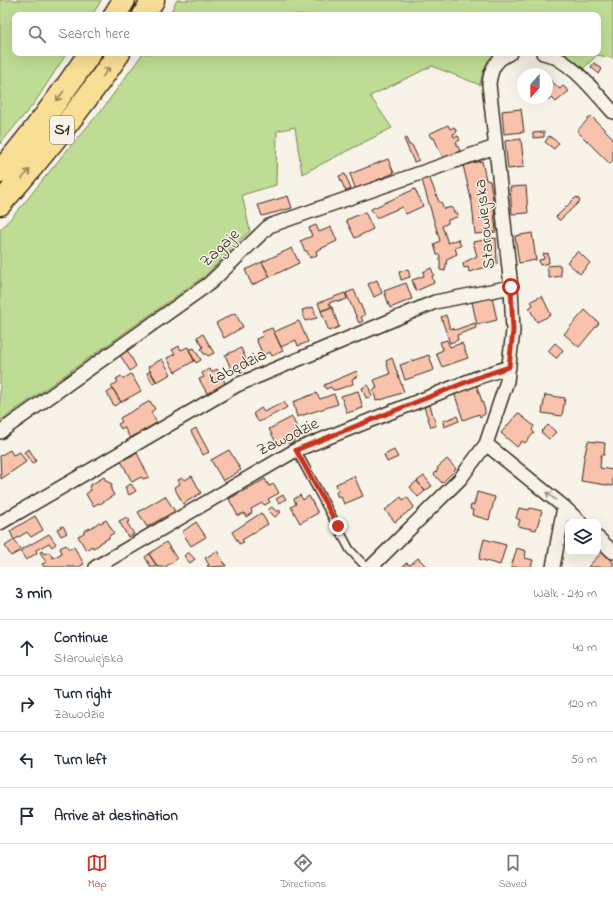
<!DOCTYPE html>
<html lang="en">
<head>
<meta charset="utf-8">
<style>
  body { margin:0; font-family:"Indie Flower",sans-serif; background:#f6f6f7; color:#1f2937 }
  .controls { position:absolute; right:12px; bottom:12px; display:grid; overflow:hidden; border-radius:8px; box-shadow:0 4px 16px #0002 }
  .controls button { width:36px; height:36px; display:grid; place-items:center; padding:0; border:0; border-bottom:1px solid #e0e1e3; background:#fff; color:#1f2937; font:20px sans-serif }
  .compass { position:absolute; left:517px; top:68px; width:36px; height:36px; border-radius:50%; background:#fff; box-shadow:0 4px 16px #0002; rotate:201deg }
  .stop { position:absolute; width:12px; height:12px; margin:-9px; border:3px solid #c8321e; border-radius:50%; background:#fff }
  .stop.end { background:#c8321e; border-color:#fff; box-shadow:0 1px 4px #0008 }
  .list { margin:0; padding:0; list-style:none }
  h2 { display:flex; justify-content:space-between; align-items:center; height:52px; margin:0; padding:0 16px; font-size:17px }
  h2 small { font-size:13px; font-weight:400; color:#747a83 }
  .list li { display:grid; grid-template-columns:26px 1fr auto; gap:12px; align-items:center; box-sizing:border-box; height:56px; padding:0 16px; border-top:1px solid #e0e1e3 }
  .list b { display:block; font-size:15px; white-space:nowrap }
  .list p { margin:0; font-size:13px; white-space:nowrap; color:#747a83 }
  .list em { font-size:13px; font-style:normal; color:#747a83 }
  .icon { flex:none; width:22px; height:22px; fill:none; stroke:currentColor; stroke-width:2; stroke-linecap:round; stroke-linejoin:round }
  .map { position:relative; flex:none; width:613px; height:567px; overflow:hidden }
  .search { position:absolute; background:#fff; box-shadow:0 4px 16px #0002; left:12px; right:12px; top:12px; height:44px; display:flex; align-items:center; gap:10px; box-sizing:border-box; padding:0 14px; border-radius:8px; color:#747a83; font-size:15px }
  .sheet { height:276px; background:#fff }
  nav { display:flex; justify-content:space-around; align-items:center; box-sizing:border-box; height:56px; border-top:1px solid #e0e1e3; background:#fff; font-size:11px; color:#747a83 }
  nav a { display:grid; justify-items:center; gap:2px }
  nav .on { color:#c8321e }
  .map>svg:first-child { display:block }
  .green { fill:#bedc94; stroke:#7c8359 }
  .building { fill:#f9c2ad; stroke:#3b2a1e }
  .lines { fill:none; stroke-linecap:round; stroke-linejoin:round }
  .lane-casing { stroke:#3b2a1e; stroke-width:10 }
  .street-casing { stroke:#3b2a1e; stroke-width:16 }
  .highway-casing { stroke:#3b2a1e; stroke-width:25 }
  .lane { stroke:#f7f3e8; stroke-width:7 }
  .street { stroke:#f7f3e8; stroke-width:13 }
  .highway { stroke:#f9df96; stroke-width:22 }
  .oneway { stroke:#9a845a }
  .oneway2 { stroke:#998e83 }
  .route { stroke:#c8321e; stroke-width:5 }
  .labels { text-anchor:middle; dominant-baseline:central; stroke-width:3; stroke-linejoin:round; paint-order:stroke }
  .shield { fill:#f7f3e8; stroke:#73665b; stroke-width:1 }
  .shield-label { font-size:16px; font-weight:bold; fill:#3b2a1e }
  .street-label { font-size:17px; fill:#3b2a1e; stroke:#f7f3e8 }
</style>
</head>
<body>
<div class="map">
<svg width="613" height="567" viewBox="0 0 613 567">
  <rect width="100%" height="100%" fill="#f7f3e8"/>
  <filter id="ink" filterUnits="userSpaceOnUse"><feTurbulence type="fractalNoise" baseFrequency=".025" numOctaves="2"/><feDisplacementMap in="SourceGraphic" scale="8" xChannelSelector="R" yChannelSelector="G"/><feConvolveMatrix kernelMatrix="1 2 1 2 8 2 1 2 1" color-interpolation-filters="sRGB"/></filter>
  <g filter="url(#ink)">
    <!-- green -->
    <path class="green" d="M0,0H101V1L92,15H15V53H67L35,102L0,144Z
      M177,0H613V58L597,55L583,69L576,62L562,53H598V15H169Z
      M143,53H500L492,59L483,72L480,85L432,66L370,96L392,128L302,174L295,127L277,131L276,185L242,195L250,231L206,275L0,421V230L21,207L62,156L104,107Z"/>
    <!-- building -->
    <path class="building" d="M594,63L602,69L599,74L591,67Z
      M550,80L560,89L563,86L569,91L556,102L552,98L549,100L547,97V82Z
      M521,109L524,132L504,134L502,111Z
      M591,116L613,138V161L610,164L577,131Z
      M448,125L450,129L454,127L457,132L453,134L454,137L458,136L460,140L456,142L460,151L443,158L434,138H431L429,134Z
      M544,132V137L533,138V133Z
      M549,136L559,143L554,149L545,142Z
      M406,138L409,145H412L419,160L414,162L404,139Z
      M521,139L524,167L508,169L505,141Z
      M388,159L394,173L377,180V182L376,183L371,182V184L356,190L350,174Z
      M482,161L486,180L490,181L493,199L496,232L475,234L472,203L463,165Z
      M345,174L352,192L347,194L339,176Z
      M428,177L430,179L439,202H441L444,209L452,207L454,213L457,212L458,215L457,217L448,220V223L442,226L448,243L458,239L461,246L455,248L457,254L447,259L445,271L440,270V255H437L434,244L440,241L422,180Z
      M526,186L528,213L512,214L510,187Z
      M415,189L423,206L406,214L402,207L376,218L371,209Z
      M288,196L292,208L262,216L258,205Z
      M577,197L580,201L560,220H559L556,217L574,199Z
      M365,212L373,229L355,238L346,220Z
      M316,225L319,232L331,227L337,241L316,251L317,255L310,258L307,251H305L300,241L312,236L309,228Z
      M532,233L536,260L519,263L515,236Z
      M496,238L497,264L469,272L468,267L464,268L463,263L477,256L473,242Z
      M292,248L299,263L270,277L262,262Z
      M578,251L590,263L580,274L567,262Z
      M548,253L549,263L540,265L539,260L544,259L543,254Z
      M262,262L270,277L252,285L245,270Z
      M560,265L561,276L549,278L547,266Z
      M431,268L434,275L432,276L434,283L416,291L412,280L424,276L423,272Z
      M408,269L410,277L401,280L399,272Z
      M377,280L382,293L374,297L368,284Z
      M406,283L412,299L390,308L384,291Z
      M354,290L365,315L361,317L363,321L359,323L346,293Z
      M345,293L347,299L338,302L337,300L329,303L331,307L321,311L318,303Z
      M542,296L551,315L537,322L529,308L533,305L531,301Z
      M492,297L497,320L477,325L472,302Z
      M313,307L317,318L305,321L302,310Z
      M332,307L339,327L329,331L321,311Z
      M585,310L599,323L579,347L564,334Z
      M235,313L243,327L224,338L216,323Z
      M446,315L450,329L453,328L455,330L475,323L476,328L457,335L458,340L450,343L441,317Z
      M299,321L308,342L298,346L296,340L281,347L274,332Z
      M272,328L283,351L272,356L270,352L263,355L256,339L263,336L262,332Z
      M203,334L214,353L208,356L206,354H204L201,349L203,347L197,337Z
      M447,340L450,347L462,343L468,358L442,367L436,353L443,350L440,342Z
      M555,343L563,350L557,358H556L548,351Z
      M179,346L181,350L188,347L194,361L175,372L167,358L175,354L172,350Z
      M194,348L201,360L196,363L189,350Z
      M241,348L248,364L232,371L225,355Z
      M127,350L136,366L130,371L120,355Z
      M429,355L434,370L405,380L400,365Z
      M392,358L404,392L381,400L380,399L376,400L373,390L377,388L374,380L390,374L386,361Z
      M162,359L171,374L157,382L148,367Z
      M209,369L212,372L217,369L226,384L208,395L199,379L204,377L202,373Z
      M150,371L156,382L153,384L147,373Z
      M357,371L358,376L352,379L353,384L339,389L333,390L331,387L326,389L324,385Z
      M131,374L141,391L121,402L111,386L118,382L116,379L121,376L123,379Z
      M476,384L485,410V414L480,417L479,414L463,420L454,392Z
      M368,385L372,396L366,398L362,388Z
      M113,389L121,402L114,406L107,393Z
      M358,391L363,408L347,413L341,396Z
      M316,393L320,399L334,394L338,404L297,417L293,402Z
      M545,395L565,398L562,416L542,413Z
      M150,401L155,409L151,412L157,423L130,438L124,427L121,429L118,424L122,422L120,418Z
      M284,402L287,407L286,408L259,422L253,414L261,408L264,412Z
      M430,405L436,426L431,427L424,407Z
      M518,413L534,426L532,430L534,433L525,443L522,441L517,447L501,433Z
      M457,416L459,421L444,427L443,421Z
      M292,417L300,434L293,438L294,441L289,444L287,441L278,446L269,429Z
      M548,425L556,432L549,439L541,432Z
      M196,428L209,452L203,455L191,431Z
      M588,441L605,443L604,455H601L600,468L613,470V486L581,481L584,458Z
      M29,449L36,461L32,464L24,452Z
      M10,450L13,455L20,452L26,462L1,479L0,456Z
      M229,450L241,470L223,481L211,460Z
      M394,450L398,457L387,462L384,455Z
      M137,453L149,477L143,479L141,477L132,482L121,461Z
      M447,459L456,469L442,483L434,474L438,470L437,468Z
      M192,476L201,493L183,504L174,487L180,484L178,480L182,478L185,480Z
      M354,476L363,496L344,504L341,496L338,497L336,493L338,490L336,484Z
      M424,476L432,486L425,491L417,481Z
      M104,477L106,481L112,484L111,490L114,495L100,504L99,503L93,506L86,494L91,490L89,486Z
      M265,479L269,486L274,484L279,493L268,499L270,502L265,505L262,503L251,509L252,513L246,517L244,513L238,516L229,499Z
      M417,481L425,491L418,497L410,487Z
      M131,484L136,491L129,495L125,487Z
      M477,492L495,497L489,520L472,515L473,510L470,509L471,505H474Z
      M283,495L286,499L279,503L276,499Z
      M300,495L303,500L309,496L318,513L300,523L291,507L296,504L294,499Z
      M165,496L175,511L147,527L138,512Z
      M401,497L403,500L407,497L414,507L395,522L385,510Z
      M272,507L277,512L279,510L281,512L275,517L268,510Z
      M519,508L529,510L530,508L542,511L536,530L518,526L520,520L516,518Z
      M261,513L268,524L242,540L244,542L239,544L232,532Z
      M35,516L43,530L31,537L27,532L14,540L10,531Z
      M127,517L130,521L127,523L134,534L128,537L119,521Z
      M106,520L114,533L109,536V538L100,543L99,545L93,548L92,546L86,550L78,536L84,533V531L90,528H91L99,522L101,523Z
      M196,522L206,537L191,546L182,532Z
      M63,526L67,533L61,536L57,529Z
      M49,534L56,544L52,547L49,543L36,550L37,553L26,560L20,551L11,556L5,546L14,540L21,550Z
      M484,539L506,545L500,565L479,559Z
      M166,542L177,559L165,567H158L149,554Z
      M66,545L69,549L74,547L84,564L79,567H44L42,564L46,562L40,552L42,551L44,554L49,552L53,558L62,553L60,548Z
      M517,548L526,551L525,558L533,560L531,567H511Z
      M217,551L226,566L208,567L207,566L209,565L205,558Z
      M188,552L195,559L190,563L184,556Z
      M602,552L613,562V567H588Z
      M149,554L157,567H151L145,557Z
      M418,558L427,567H403L406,563L410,565Z"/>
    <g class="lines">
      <defs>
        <path id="lane" d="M296,450L350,550L366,567"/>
        <path id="street" d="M543,53C569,58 595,92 613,112
          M0,432L210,283L269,226L495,147
          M486,444L564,507L580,522
          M0,523L237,385L435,302L511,287
          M598,538L613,552
          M96,567L296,450L479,377L509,367
          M371,567L460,479L486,444L507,381L513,331L511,287L489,84C491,68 495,60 510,53
          M553,567L564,507"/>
        <path id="highway" d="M115,15L124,0
          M144,15L153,0
          M0,172C33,134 62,94 90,53
          M0,204C42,156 83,106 119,53"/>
      </defs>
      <!-- lane casing -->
      <use href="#lane" class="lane-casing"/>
      <!-- street casing -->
      <use href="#street" class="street-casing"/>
      <!-- highway casing -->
      <use href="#highway" class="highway-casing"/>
      <!-- lane -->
      <use href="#lane" class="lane"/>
      <!-- street -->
      <use href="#street" class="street"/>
      <!-- highway -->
      <use href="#highway" class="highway"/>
    </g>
    <!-- one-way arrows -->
    <defs><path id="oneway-shaft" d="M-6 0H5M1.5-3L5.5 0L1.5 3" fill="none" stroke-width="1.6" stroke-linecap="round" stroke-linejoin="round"/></defs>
    <g class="oneway">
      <use href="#oneway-shaft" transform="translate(106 72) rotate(-54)"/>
      <use href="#oneway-shaft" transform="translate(60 96) rotate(127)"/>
      <use href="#oneway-shaft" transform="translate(26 174) rotate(-49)"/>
    </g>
    <use class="oneway2" href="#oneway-shaft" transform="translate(551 496) rotate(-141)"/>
  </g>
  <g class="lines" filter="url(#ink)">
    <!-- route -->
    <path class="route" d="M338,526L296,450L479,377L509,367L513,331L511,287"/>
  </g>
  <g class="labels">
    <!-- shield labels -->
    <rect class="shield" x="50" y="116" width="24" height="28" rx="3"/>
    <g class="shield-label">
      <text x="62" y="130">S1</text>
    </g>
    <!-- street labels -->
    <g class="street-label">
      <text transform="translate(485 224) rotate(-96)">Starowiejska</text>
      <text transform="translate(220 248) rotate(-44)">Zagaje</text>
      <text transform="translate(238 367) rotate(-26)">Łabędzia</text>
      <text transform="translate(288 437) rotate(-26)">Zawodzie</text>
    </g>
  </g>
</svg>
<div class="controls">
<button><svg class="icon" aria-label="layers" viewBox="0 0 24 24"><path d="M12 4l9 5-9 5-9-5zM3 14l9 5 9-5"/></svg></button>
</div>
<svg class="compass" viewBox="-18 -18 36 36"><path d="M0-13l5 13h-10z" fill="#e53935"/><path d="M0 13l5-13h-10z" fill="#747a83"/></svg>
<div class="stop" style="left:511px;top:287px"></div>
<div class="stop end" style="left:338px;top:526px"></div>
<div class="search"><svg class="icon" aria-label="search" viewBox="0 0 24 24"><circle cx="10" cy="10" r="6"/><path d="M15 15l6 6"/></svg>Search here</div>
</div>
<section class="sheet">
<h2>3 min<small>Walk · 210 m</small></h2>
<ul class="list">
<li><svg class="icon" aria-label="ahead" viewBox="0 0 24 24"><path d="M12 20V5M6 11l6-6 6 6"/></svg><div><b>Continue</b><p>Starowiejska</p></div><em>40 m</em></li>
<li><svg class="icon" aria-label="right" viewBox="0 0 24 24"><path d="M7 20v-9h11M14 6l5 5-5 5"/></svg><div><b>Turn right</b><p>Zawodzie</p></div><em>120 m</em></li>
<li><svg class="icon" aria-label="left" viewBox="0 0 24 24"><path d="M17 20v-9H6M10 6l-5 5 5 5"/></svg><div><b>Turn left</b></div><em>50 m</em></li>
<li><svg class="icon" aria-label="arrive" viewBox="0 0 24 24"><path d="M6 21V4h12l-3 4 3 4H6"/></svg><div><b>Arrive at destination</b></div></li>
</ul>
</section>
<nav>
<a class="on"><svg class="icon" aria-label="map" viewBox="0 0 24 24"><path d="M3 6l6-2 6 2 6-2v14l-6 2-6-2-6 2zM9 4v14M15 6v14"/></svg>Map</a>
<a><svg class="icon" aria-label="directions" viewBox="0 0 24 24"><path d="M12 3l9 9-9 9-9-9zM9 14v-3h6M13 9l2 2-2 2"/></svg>Directions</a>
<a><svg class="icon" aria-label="saved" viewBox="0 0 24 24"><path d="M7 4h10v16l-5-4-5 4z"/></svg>Saved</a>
</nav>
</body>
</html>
